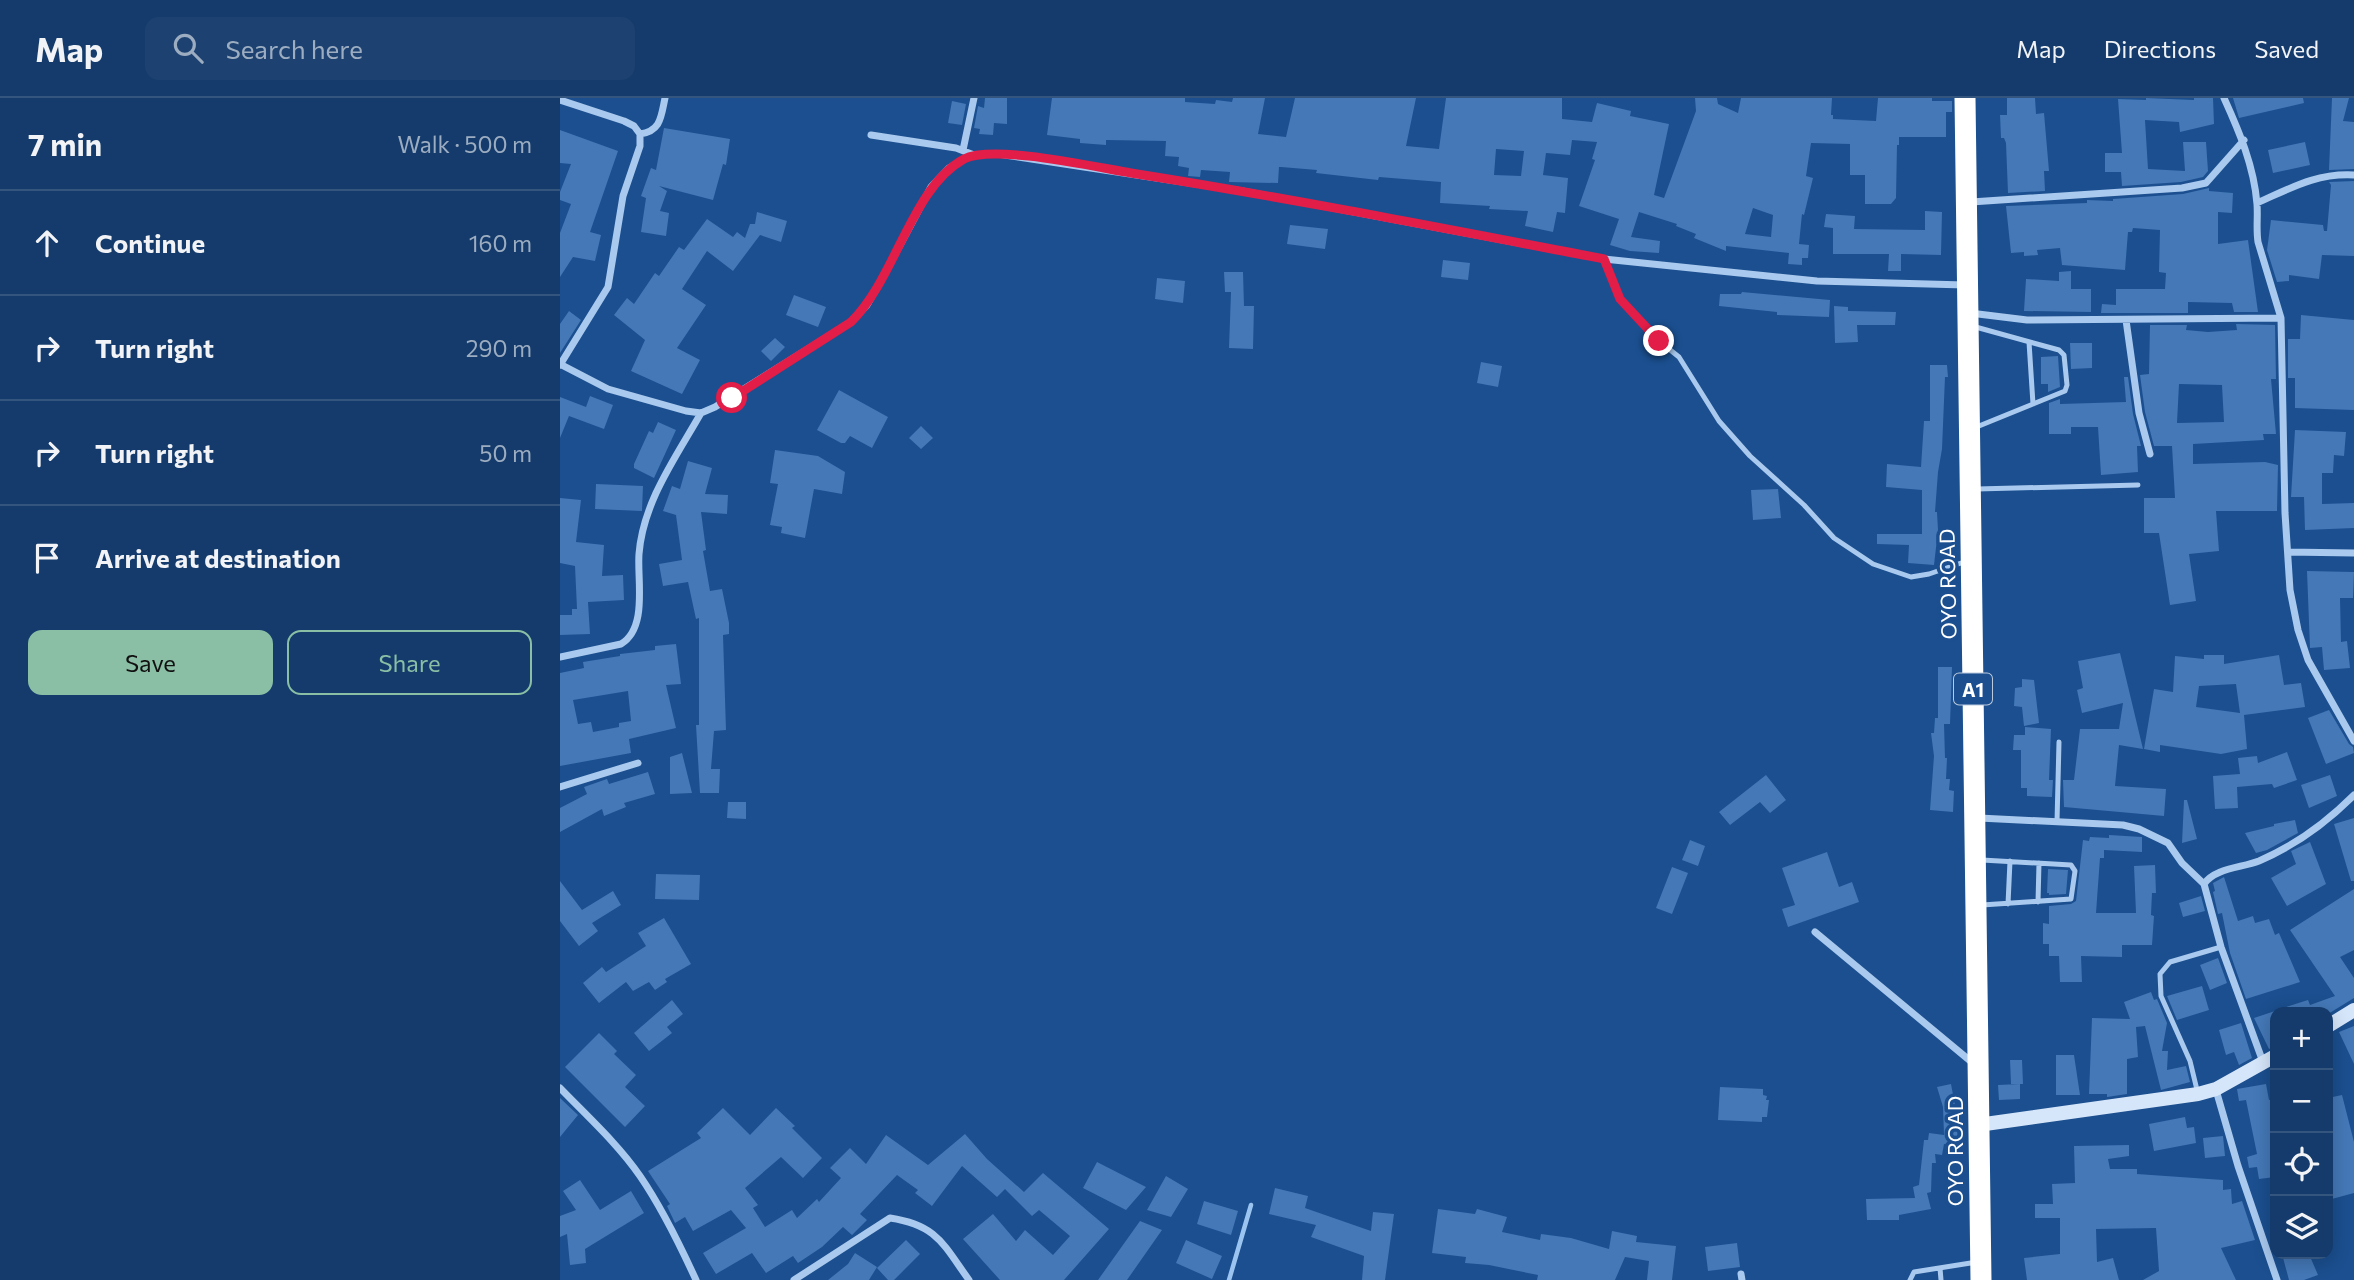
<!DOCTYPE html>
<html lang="en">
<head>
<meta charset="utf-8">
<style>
  body { margin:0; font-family:Commissioner,sans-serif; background:#1d4271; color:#f1f3f6 }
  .controls { position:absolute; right:21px; bottom:21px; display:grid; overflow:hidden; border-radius:14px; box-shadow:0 4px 18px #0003 }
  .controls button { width:63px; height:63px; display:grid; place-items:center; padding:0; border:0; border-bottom:2px solid #33557e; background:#143b6b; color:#f1f3f6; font:35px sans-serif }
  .stop { position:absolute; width:21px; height:21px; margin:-16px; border:5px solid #e11d48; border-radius:50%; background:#fff }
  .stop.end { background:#e11d48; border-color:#fff; box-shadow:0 2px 7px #0008 }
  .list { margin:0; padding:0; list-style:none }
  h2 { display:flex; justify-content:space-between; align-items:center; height:91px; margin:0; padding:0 28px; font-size:30px }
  h2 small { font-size:23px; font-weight:400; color:#9dadc1 }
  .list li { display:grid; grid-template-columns:46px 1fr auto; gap:21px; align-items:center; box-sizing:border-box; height:105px; padding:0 28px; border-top:2px solid #33557e }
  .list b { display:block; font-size:26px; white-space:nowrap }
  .list em { font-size:23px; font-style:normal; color:#9dadc1 }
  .actions { display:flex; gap:14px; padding:21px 28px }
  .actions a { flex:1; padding:16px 0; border:2px solid #8abfa5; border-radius:14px; text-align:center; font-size:24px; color:#8abfa5 }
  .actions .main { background:#8abfa5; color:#111 }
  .icon { flex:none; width:38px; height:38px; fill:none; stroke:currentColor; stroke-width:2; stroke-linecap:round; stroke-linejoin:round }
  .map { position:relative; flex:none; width:1794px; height:1182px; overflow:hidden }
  header { display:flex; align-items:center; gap:42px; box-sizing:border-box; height:98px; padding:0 35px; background:#143b6b; border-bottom:2px solid #33557e }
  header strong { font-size:33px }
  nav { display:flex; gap:38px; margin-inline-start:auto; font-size:24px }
  .search { width:490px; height:63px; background:#1d4271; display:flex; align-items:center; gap:18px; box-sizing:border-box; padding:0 24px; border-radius:14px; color:#9dadc1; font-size:26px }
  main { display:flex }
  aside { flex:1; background:#143b6b }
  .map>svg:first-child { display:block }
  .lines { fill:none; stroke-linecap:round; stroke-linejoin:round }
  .stream { stroke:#9cc4f0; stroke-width:4.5 }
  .building { fill:#4478b7; fill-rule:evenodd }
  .lane { stroke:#a9c9ee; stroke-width:5 }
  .street { stroke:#a9c9ee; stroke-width:7 }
  .secondary { stroke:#d6e6fa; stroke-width:14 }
  .highway { stroke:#fff; stroke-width:21 }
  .route { stroke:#e11d48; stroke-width:9 }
  .labels { text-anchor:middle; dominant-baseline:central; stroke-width:7; stroke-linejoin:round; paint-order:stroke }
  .shield { fill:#1b4f8f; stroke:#bbcadd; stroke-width:2 }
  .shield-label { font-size:19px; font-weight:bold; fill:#fff }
  .street-label { font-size:21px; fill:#fff; stroke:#1b4f8f }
</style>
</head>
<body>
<header>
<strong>Map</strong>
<div class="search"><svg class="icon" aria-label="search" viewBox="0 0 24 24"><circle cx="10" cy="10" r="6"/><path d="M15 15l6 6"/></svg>Search here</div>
<nav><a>Map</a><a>Directions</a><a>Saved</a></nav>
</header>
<main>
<aside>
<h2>7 min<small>Walk · 500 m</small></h2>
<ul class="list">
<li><svg class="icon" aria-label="ahead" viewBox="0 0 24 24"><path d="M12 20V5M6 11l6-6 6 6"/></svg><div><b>Continue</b></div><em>160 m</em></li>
<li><svg class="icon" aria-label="right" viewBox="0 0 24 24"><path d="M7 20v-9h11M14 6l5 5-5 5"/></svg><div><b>Turn right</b></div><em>290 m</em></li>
<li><svg class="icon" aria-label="right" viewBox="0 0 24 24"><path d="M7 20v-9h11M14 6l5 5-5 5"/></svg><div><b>Turn right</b></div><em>50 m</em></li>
<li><svg class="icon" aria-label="arrive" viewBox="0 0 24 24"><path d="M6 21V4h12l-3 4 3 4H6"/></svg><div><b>Arrive at destination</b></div></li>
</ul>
<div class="actions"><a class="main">Save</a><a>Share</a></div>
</aside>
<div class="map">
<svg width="1794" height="1182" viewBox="0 0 1794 1182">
  <rect width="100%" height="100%" fill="#1b4f8f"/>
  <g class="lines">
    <!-- stream -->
    <path class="stream" d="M669,1182L691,1107"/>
  </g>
  <!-- building -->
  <path class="building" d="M425,0H447V26L434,25L433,37L419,36L420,31L414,30L418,8L424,10Z
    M492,0H625V4L655,6L656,2L672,4L673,0H705L698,36L726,39L735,0H856L846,48L879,51L886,0H1002V21L1032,24L1037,5L1071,13L1070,18L1109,26L1094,97L1104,100L1136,13L1135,0H1157L1158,6L1178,15L1181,0H1272L1271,17H1273V21L1316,23L1318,0H1372V3H1392V14H1386V39H1339V47H1337L1336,100L1331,106H1305V77H1290V46L1251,45L1246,78L1253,80L1244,117L1242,116L1239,146L1249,147L1248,160H1242V167L1228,166L1229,155L1166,148V153L1134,140L1136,136L1116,128L1117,126L1079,114L1071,139L1100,143L1099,155L1070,153L1050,147L1059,121L1019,108L1035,62L1032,61L1037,44L1012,42L1010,57L986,55L983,77L1008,80L1005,115L997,114L993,134L965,128L968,113L929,111L930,108L880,105L881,84L819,79L818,82L756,75L757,72L721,69H719L718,85L669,84L670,74L641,72L640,79L628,78L629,70L618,68L619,59L605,58L606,43L546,42V47L520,45V41L487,37ZM936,51L964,53L961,78L934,77ZM1193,110L1213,117L1211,139L1185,136Z
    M1447,0H1475L1476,16L1484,15L1489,73H1484L1485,93L1448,95L1446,45L1444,40H1441L1440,17H1447Z
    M1586,0L1634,2V0H1653L1654,26L1620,34L1619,24L1585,22L1588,71L1625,73L1623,44H1646L1648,73L1643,79L1621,84L1562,88L1561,74H1545V55H1562L1558,1L1586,2Z
    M1673,0H1743L1744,5L1679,20Z
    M1772,0H1789L1783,23L1794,24V71L1769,72Z
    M392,3L406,6L402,27L388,25Z
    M104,30L170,41L166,67L163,66L153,102L99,88L107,93L100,113L109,115L106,138L81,134L86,100L81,98L91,70L96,72Z
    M0,32L58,53L30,134L41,137L35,163L13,159L0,179V135L11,106L0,102V94L11,66L0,65Z
    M1745,44L1750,67L1713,75L1708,52Z
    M1794,83V158L1762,157L1759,181L1729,177V183L1717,184L1707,152L1711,122L1763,127L1764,133H1767L1771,87L1769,84Z
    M1649,90V93L1673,95L1672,115L1658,114V146L1688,142L1698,214H1674L1672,205L1628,204V215H1541L1542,206L1556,207V191H1605L1606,175L1599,174L1600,132L1573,130L1572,134H1568L1565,172L1502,167L1500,150L1477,152L1478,157L1464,158V154L1451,155L1446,108L1527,105V102L1553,103V101L1623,96Z
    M1365,113L1382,114L1381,157L1341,156V173H1328L1329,156H1273V130L1264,129L1266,116L1295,118L1294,131L1365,132Z
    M197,114L227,123L221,144L200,137L173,173L147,153L122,191L146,207L117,250L140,262L122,296L71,273L85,242L54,217L67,200L74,206L95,175L99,178L119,149L124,152L147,121L173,139L177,134L185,140L190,126H195Z
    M730,127L768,131L765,151L727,146Z
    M883,162L910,165L908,182L881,179Z
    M1511,173V191H1531V214L1464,213L1466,181L1499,183V174Z
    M664,174H683L684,208H694L693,251L669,250L671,194H665Z
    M597,180L625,183L623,205L595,201Z
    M1182,194L1270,202L1269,219L1217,217V214L1159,208L1160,196H1181Z
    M234,197L266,209L258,229L226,217Z
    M1274,208L1288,209V213L1336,214L1335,227H1297L1298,244L1275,245Z
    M9,213L21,222L0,255V226Z
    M1741,217L1794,222V312L1735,310V280H1728V241H1740Z
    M1676,226L1715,227L1716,281H1711L1716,336H1703L1704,342L1633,346V366L1705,364L1718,367L1717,413H1656L1659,453L1629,456L1636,503L1610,507L1599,435H1584V400H1615L1612,348H1594L1585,314L1580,277L1589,276L1590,227H1627L1626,232L1648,234L1677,232ZM1619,286L1662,287L1664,324L1617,325Z
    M215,240L225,249L211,263L201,253Z
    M1510,245H1532V270L1511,271Z
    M1498,258L1500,289L1488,294V286H1481V259Z
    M921,264L942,268L938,289L917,285Z
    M1370,267H1387L1388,279H1385L1382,351L1378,374L1375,414H1377L1378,432L1374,467L1348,465L1349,447L1317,446V436H1362V392L1326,389L1327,366L1361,369L1364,323H1370Z
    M1564,279H1568L1573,316L1581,348H1577L1578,374L1541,377L1538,329H1511V336H1489V305L1500,301V306L1566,304Z
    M279,292L328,319L312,350L290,338L285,345H281L257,332Z
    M30,298L53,307L44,331L9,318L0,340V299L26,309Z
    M98,324L116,332L94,380L74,370V366L89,333L93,335Z
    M361,328L373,340L361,351L349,340Z
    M1735,332L1786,334L1784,358L1774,357L1773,375H1762V406L1794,405V430L1745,432L1744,399H1731Z
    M215,352L258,358L285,374L282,396L254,391L245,440L221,435L222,429L210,427L218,386L210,385Z
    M128,363L152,370L145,396L168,397L167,416L141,414L146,452L143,453L150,493L162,491L169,525V536L163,537L166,632L154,633L151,671H160L159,695H140L136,627H139V520L136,521L128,484L103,488L99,466L122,462L116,417L103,413L112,388L120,391Z
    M36,386L83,388L82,413L35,411Z
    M1218,391L1221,420L1193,422L1191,392Z
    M0,400L21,402L16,444L44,447L42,478L63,477L64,502L28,504L30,536L0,537V517H12V511H17L15,468L0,465Z
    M1747,473L1794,474L1793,500H1780L1781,544L1787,543L1790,570L1764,572L1762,549L1750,550Z
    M116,546L121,586L106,587L116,630L69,641L71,655L0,668V575L24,570L23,564L60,558V556L95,552V548ZM68,593L71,623L59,625V629L33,634L31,624L18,626L13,602Z
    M1560,555L1583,651L1559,647L1555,688L1606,691L1604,718L1504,709L1503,682H1514L1520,631H1559L1563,605L1522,615L1517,592L1523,590L1518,563Z
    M1644,557H1664V566L1719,557L1724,587L1741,585L1745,609L1684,617L1687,651L1661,656L1600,647V654L1584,651L1594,591L1613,594L1615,558L1644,561ZM1676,586L1680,615L1636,609L1639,588Z
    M1378,569H1392L1390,626H1384L1385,660H1387L1386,681H1390L1389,692L1394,693L1393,714L1370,712L1374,658L1371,635H1374L1375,620H1378Z
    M1462,581L1474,582L1479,625L1464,628L1462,609L1454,608L1455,590L1462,589Z
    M1769,612L1789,646L1793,649L1794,655L1766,666L1748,620Z
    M1465,629L1491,631L1489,682H1493L1492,699L1467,698V690H1461V652H1453L1454,637H1465Z
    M1727,654L1737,682L1714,690L1712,686L1677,689L1678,710L1655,711L1653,678L1680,676L1678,660L1697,658L1698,665Z
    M122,655L132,695L110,696V659Z
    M88,674L95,696L64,705L66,709L44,718L42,711L0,734V710L27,696L24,689L47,681L49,686Z
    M1206,677L1226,702L1210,715L1200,704L1170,727L1159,714Z
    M1770,677L1777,698L1749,710L1741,687Z
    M1624,702H1627L1637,741L1622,745Z
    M168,704H186V721L167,720Z
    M1794,720V783H1791L1774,726Z
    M1735,722L1738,735L1707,752L1696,755L1685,735L1714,728V726Z
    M1549,737L1582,739V754L1544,752V760H1540L1536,815H1576L1574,768L1595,767L1596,795H1592L1591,817L1594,818L1592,847H1562V859L1521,858L1522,884H1500L1499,858H1489V846H1483V825L1489,826V808L1511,806L1516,803L1523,742L1529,743L1530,739L1549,740Z
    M1130,742L1145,748L1138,768L1122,762Z
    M1750,744L1766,786L1727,808L1711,780L1736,766L1731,753Z
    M1267,754L1279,789L1292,784L1299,804L1228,829L1222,811L1235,807L1222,770Z
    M1112,769L1128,775L1112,816L1096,810Z
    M1488,771L1508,772L1506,796L1489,797V795H1487Z
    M96,776L140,777L139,802L95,801Z
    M1664,779L1678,823L1693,818L1695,825L1709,821L1715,837L1719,835L1740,884L1686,901L1670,855L1662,815L1658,816L1653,794L1655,793L1653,785Z
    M0,783L22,812L53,793L61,807L32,825L38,833L19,848L0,823Z
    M1794,791V852L1780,859L1794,880V900L1768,916V914H1717V912L1748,902L1750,907L1775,898L1730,832Z
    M1641,798L1645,813L1623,819L1619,805Z
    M104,820L131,866L105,881L107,884L95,892L89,884L73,893L66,884L39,905L23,885L42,869L46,874L86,848L78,835Z
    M1658,860L1667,885L1650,892L1640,867Z
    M1642,888L1649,912L1617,922L1607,898Z
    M1591,894L1594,902L1597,901L1607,925L1602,953H1608L1607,972L1626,968L1630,984L1601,992L1585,928L1576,929L1578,959L1567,961V996L1547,999V996H1529L1532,920L1570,921L1564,904Z
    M112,902L123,916L107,929L112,935L89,953L74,935Z
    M1715,913V948L1709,951L1694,920Z
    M1681,925L1692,960L1679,967L1674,954L1666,957L1659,932Z
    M1794,928V966L1779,934Z
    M39,935L57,953L54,956L76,977L65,989L85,1008L65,1029L5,969Z
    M1496,957H1514L1520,997H1496Z
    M1450,962H1462L1463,986H1451Z
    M1391,986L1398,1023L1397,1048L1384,1046L1382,1057L1375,1056L1376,1065H1372L1371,1094L1367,1095L1371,1111L1339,1117V1122H1307L1306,1101L1355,1100L1353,1089L1359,1087L1364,1042H1368L1369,1035L1384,1037L1383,1009L1377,989Z
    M1460,986V1001L1439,1002L1438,987Z
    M1706,986L1709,1002L1712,1001L1715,1017V1079L1699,1081L1697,1069L1689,1070L1687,1059L1697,1056L1686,1002L1679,1003L1677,991Z
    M1160,989L1203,991V997L1207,998L1206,1002H1209L1207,1019H1202V1024L1158,1022Z
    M1782,997L1794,1044V1095L1768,1102V1000Z
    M0,1000L18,1017L0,1039Z
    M163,1010L190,1037L216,1010L235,1028L232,1030L262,1060L243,1080L221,1059L185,1090L198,1107L193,1110L205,1129L232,1112L237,1120L257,1101L259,1104L281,1080L270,1070L290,1050L306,1066L326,1037L368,1067L405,1036L427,1061L464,1094L483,1075L549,1131L504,1182H440L403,1141L433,1116L456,1143L465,1132L493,1157L510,1138L479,1112L472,1118L445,1091L437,1099L402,1068L372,1108L355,1095L358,1092L337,1077L300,1116L307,1122L292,1137L283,1129L262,1149L238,1165L233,1158L206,1175L192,1155L156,1176L143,1155L186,1130L171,1112L133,1133L125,1119L115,1125L107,1108L110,1106L88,1073L141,1040L137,1035Z
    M1625,1019L1627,1030L1634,1029L1636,1045L1594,1053L1589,1026Z
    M1663,1038L1665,1058L1645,1060L1643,1040Z
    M1569,1047V1058L1548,1061L1550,1071H1577V1076L1663,1082V1092L1671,1091L1672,1106L1682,1103L1695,1142L1661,1150L1676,1182H1583L1599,1173L1596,1130L1536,1131L1537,1164L1553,1160L1559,1182H1467L1464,1160L1500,1156V1120H1475V1106H1493L1492,1086L1515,1085L1514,1048Z
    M537,1064L586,1089L566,1112L523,1090Z
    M606,1078L628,1091L611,1119L587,1112Z
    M20,1082L40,1112L71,1093L84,1115L25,1151L26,1165L10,1167L7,1136L0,1139V1118L16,1112L3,1093Z
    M715,1090L748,1098L745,1110L811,1133L813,1114L834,1116L825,1182H802L804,1158L751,1139L756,1127L709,1116Z
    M644,1103L678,1113L671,1137L637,1126Z
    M878,1111L915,1116L917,1111L947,1119L942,1134L980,1142L981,1136L1011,1140L1049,1151L1052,1133L1077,1138L1076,1144L1116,1148L1112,1182H1087L1089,1163L1065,1159L1055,1182H977L978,1177L929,1167L905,1165L906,1159L872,1155Z
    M580,1123L602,1132L567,1182H538Z
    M346,1142L360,1156L334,1182H328L317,1170Z
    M626,1142L662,1158L652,1181L616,1165Z
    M1177,1145L1180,1169L1148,1173L1145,1149Z
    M295,1155L317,1169L309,1182H268L288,1166Z
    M1722,1156H1749L1758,1177L1744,1182H1729Z"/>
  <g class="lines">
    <!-- lane -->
    <path class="lane" d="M1044,161L1060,201L1099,243L1119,259L1159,323L1190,358L1244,407L1274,440L1313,466L1351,479L1369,476L1407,463
      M1412,228L1499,252L1504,257L1507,287L1505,293L1414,330
      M1469,244L1473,306
      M1417,391L1578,387
      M1497,724L1499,644
      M1422,762L1511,767L1515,773L1511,801L1422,807
      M1478,804L1479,765
      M1448,806L1450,763
      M1638,996L1630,963L1601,898L1600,876L1610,864L1661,849
      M1380,1170L1381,1182
      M1350,1182L1354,1174L1417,1164"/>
    <!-- street -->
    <path class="street" d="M1664,0C1679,33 1694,68 1697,106C1698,119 1696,131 1698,144L1721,220L1725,415L1730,492L1738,532L1748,562L1794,643
      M0,2L64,23L74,28L80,36V48L63,98L48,189L0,267
      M80,36C101,33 101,19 105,0
      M311,37L396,50L414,57
      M403,52L414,0
      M1411,104L1622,90L1646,85L1684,42
      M1697,105C1731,90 1756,75 1794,77
      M1410,215L1467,222L1721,220
      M1566,222L1579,315L1590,356
      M0,266L48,291L126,313L141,315L155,309L291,224L307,207L322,181L371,89L389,70L406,60L415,57L438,56L682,93L1044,161L1257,183L1405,187
      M1728,454L1794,455
      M0,559L61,546C88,530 77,482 79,456C83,404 116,359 141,315
      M0,689L78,665
      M1419,720L1563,727L1579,731L1608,745L1622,765L1644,786L1661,849L1703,964
      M1644,786C1655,770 1681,770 1699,763C1734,748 1767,724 1794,697
      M1255,834L1414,966
      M0,990C27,1018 58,1046 80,1078C102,1110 120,1147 136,1182
      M1656,992L1678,1068L1717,1182
      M1181,1176L1182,1182
      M234,1182L330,1120C377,1127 383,1146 409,1182"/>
    <!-- secondary -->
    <path class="secondary" d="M1768,928L1794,912
      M1418,1027L1638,996L1656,991L1715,958"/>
    <!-- highway -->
    <path class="highway" d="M1405,0L1421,1182"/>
  </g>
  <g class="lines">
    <!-- route -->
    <path class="route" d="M172,300L291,224C336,180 351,90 404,61C433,46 535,69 571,75C729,100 887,131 1044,161L1060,201L1099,243"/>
  </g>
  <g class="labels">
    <!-- shield labels -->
    <rect class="shield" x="1394" y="575.5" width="38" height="31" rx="5"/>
    <g class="shield-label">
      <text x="1413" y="591">A1</text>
    </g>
    <!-- street labels -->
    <g class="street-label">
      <text transform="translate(1387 486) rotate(-91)">OYO ROAD</text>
      <text transform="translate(1394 1053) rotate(-90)">OYO ROAD</text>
    </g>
  </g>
</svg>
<div class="controls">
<button>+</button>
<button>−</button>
<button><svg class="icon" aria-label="locate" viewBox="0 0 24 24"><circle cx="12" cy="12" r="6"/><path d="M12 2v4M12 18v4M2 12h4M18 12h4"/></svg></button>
<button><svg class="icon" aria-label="layers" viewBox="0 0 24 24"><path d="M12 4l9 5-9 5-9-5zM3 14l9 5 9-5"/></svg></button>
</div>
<div class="stop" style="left:172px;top:300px"></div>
<div class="stop end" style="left:1099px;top:243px"></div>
</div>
</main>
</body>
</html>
